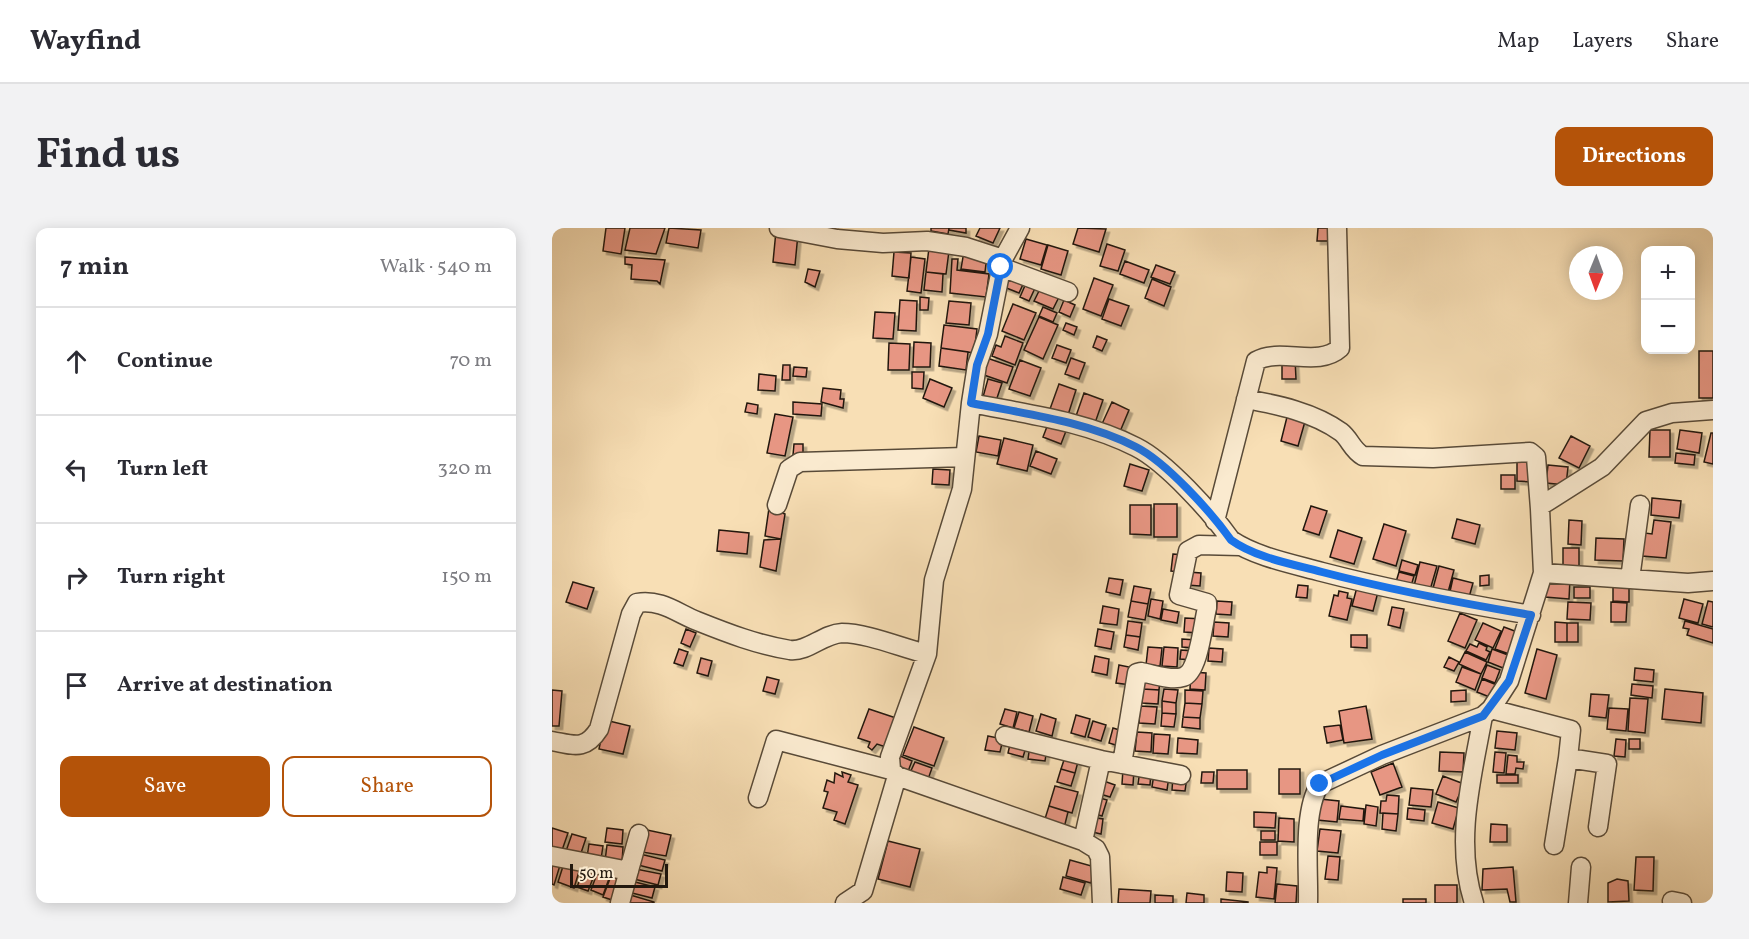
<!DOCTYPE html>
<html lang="en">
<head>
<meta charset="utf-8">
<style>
  body { margin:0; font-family:Vollkorn,serif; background:#f2f2f3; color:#2b2b33 }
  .controls { position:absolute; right:18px; top:18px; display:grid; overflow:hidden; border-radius:12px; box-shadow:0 3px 15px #0003 }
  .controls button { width:54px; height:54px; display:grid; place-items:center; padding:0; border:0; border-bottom:2px solid #e1e1e2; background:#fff; color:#2b2b33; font:30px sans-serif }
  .compass { position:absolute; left:1017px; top:18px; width:54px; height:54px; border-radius:50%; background:#fff; box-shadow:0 3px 15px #0003; rotate:181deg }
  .scale { position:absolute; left:18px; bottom:15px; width:98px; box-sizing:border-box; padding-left:6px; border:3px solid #22180e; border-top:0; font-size:16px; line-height:21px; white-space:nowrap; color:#22180e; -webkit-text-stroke:4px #faeacf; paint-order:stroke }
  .stop { position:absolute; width:18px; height:18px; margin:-14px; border:4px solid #1a73e8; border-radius:50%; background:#fff }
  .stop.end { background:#1a73e8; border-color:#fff; box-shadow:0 2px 6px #0008 }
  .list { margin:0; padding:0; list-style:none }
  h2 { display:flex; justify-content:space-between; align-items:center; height:78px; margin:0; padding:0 24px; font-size:26px }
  h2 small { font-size:20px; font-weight:400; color:#7c7c81 }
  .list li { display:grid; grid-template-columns:39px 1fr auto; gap:18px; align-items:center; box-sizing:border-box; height:108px; padding:0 24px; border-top:2px solid #e1e1e2 }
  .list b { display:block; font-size:22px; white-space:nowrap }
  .list em { font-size:20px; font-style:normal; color:#7c7c81 }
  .actions { display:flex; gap:12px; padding:18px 24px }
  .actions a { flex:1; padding:14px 0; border:2px solid #b45309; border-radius:12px; text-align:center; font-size:21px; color:#b45309 }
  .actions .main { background:#b45309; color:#fff }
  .icon { flex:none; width:33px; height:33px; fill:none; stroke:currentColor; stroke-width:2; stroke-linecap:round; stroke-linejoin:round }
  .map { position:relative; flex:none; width:1161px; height:675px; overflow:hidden; border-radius:12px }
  header { display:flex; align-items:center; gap:36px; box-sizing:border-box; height:84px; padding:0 30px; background:#fff; border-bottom:2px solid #e1e1e2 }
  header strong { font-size:28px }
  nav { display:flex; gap:33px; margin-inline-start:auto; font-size:21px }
  .intro { display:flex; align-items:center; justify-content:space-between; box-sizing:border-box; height:144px; padding:0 36px }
  h1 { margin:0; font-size:42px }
  .button { padding:15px 27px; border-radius:12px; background:#b45309; color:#fff; font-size:21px; font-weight:700 }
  main { display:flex; gap:36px; padding:0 36px }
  aside { flex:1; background:#fff; border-radius:12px; box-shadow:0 3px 15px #0003 }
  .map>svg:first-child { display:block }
  .building { fill:#e79683; stroke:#22180e; stroke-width:1.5; filter:url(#shadow) }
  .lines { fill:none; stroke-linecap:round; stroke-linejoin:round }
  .minor-casing { stroke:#584a38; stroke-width:21 }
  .minor { stroke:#faeacf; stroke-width:18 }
  .route { stroke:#1a73e8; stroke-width:8 }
</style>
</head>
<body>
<header>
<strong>Wayfind</strong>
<nav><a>Map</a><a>Layers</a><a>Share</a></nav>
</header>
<div class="intro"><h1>Find us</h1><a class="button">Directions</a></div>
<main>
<aside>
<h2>7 min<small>Walk · 540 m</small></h2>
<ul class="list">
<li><svg class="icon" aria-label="ahead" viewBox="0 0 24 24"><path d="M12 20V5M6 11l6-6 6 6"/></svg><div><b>Continue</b></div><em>70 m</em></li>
<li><svg class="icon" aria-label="left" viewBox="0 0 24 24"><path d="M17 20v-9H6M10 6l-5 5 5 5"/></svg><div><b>Turn left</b></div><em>320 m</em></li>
<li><svg class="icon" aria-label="right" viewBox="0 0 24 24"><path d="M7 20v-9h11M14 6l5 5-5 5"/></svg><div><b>Turn right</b></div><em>150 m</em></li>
<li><svg class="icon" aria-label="arrive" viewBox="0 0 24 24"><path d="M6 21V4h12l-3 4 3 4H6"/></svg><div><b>Arrive at destination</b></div></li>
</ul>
<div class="actions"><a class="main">Save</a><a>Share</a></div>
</aside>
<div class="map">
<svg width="1161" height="675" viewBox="0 0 1161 675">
  <defs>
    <filter id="shadow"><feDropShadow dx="3.5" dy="3.5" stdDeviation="0" flood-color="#0004"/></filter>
  </defs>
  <rect width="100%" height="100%" fill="#f8dfb5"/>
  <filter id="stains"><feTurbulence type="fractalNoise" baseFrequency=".00333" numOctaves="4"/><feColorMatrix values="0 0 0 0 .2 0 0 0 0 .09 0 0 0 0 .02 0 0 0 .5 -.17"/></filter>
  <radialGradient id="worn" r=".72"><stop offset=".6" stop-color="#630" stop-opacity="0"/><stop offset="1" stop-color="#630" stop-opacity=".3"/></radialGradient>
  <!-- building -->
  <path class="building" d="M54,0H73L69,26L51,23Z
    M78,0H113L104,26L73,22Z
    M117,0L149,2L146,20L114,15Z
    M379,0H397L396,6L379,3Z
    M397,0H414V5L397,2Z
    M428,0H448L441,15L424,8Z
    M526,0L554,1L547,24L521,16Z
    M766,0H780L779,13H765Z
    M224,3L246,6L243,37L221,34Z
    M474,11L495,17L489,37L468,31Z
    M555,16L573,22L566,43L548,38Z
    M496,17L516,23L509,47L489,41Z
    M377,20L397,23L394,46L374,44Z
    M412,23L435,27L433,44L409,41Z
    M342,24L359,25L357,50L340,48Z
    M73,29L113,32L108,56L105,53L79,51L80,37L73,36Z
    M359,29L373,31L369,65L355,63Z
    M400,31H406L405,42L437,46L434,69L398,65Z
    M573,33L597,42L592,55L568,46Z
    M604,37L623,44L618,56L599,49Z
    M256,41L268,43L263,59L253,54Z
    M374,44L391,46L390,64L372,62Z
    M457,46L473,52L467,65L452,59Z
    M542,50L561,57L549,88L531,81Z
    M600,51L619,59L612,78L593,70Z
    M475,53L484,58L477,73L468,69Z
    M491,55L510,63L501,81L482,73Z
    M368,69L377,70L376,82H368Z
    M557,71L577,78L569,98L550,91Z
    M348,72L365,73L364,103L346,102Z
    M512,72L523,77L518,89L507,84Z
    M397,73L419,75L417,97L394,95Z
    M461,76L484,85L472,112L450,103Z
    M491,79L505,85L501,94L487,88Z
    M323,84L343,85L341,111L321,110Z
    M487,89L506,97L491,131L472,122Z
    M514,95L525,99L522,107L511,102Z
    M392,97L425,101L422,125L389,120Z
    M453,108L471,115L463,137L440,128L444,117L449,119Z
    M545,108L555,112L550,123L541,119Z
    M362,114L379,115L378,139H361Z
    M337,115L358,116L357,142H336Z
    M505,117L519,122L514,135L500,130Z
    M389,120L416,124L414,142L387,138Z
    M1147,123H1161V170H1147Z
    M435,130L461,139L455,155L429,146Z
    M519,130L533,135L527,151L513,146Z
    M743,131L744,151H730V136Z
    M468,132L489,140L478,168L457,161Z
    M231,137H238V152H230Z
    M242,139L255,140L254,149L241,148Z
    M360,144H372L371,161L360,160Z
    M207,146L224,148L223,163L206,162Z
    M378,151L400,160L392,179L371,170Z
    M436,151L450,155L444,173L431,169Z
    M507,156L524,162L516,187L498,181Z
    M271,160L289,162L288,171H292L291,180L269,174Z
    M532,165L551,172L543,195L524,188Z
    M241,174L270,176L269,188L241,186Z
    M560,174L577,182L567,206L549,198Z
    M195,175L206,177L205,186L193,184Z
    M736,185L754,190L746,218L729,213Z
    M223,186L241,189L233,228L215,225Z
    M496,196L514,203L509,216L491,209Z
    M1098,202H1118V229H1097Z
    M1128,202L1150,205L1147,225L1125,221Z
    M1159,205H1161V236L1152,234Z
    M427,208L449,212L446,228L424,224Z
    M1019,208L1038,218L1027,240L1007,230Z
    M452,210L481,217L475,243L445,236Z
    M242,216H251V228L241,227Z
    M484,223L505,231L499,246L478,238Z
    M1124,225L1143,227L1142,237L1123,235Z
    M965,232H980V254L965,253Z
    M578,236L597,242L590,263L572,258Z
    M996,237L1016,239L1014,257L994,255Z
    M381,241L398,242L397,257L380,256Z
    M949,247H963V261H949Z
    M1100,270L1129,273L1127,290L1099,287Z
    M602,276H625V309H602Z
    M578,277H599V307L578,306Z
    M759,278L775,283L767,307L751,302Z
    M217,280L233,286L229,311L213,308Z
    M905,291L928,297L923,316L900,310Z
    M1017,292L1030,293L1029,317L1016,316Z
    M1102,292L1119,294L1114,330L1090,328L1093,305L1100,306Z
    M832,296L854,303L844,338L821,331Z
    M167,302L197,305L195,326L165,323Z
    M786,302L810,310L802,336L778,329Z
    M1044,310L1072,311L1071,333L1043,332Z
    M229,311L224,343L208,339L212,312Z
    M1011,320H1027V338H1011Z
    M621,326L632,327L631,344L619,343Z
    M850,332L866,337L863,347L847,343Z
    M868,334L885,338L878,362L862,358Z
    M887,338L902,342L895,368L880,364Z
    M636,344L649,345L648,358L635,357Z
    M847,344L862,348L859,358L844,354Z
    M937,347V357L928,358V348Z
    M995,349L1018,351L1017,371L993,369Z
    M557,350L571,352L568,367L554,364Z
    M901,350L921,355L916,373L897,368Z
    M21,354L42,360L35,381L14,374Z
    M1061,356L1077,357V374L1061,373Z
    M746,357L756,358L755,370L744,369Z
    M582,358L599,361L596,376L579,373Z
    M805,359L826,364L821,383L800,378Z
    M1022,359H1038V370H1022Z
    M787,363L796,365L795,370L800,371L795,392L777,388L782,367L786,368Z
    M599,371L611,373L608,391L596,388Z
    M1132,371L1151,376L1146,395L1127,390Z
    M579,373L596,376L593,392L576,389Z
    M665,373L680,374L679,387L664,386Z
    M1156,373L1161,374V399L1150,396Z
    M1016,374L1039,375L1038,392L1015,391Z
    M1059,374L1075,375L1074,394H1059Z
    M551,378L567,381L565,397L548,395Z
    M840,379L852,381L848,400L836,397Z
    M611,381L627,384L625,395L609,392Z
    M908,385L925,392L913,420L896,413Z
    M633,390L650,391L648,405L632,404Z
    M576,393L590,395L588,409L574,407Z
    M1133,393L1161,401V415L1135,407L1137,401L1131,400Z
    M662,394L677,395L676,409L661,408Z
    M1003,394L1015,395V414H1003Z
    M931,395L949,403L941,420L923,412Z
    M1015,395H1026V414H1015Z
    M952,399L968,405L960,427L943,421Z
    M134,401L144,405L138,419L129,415Z
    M546,401L562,404L559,421L543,418Z
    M574,407L588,409L586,422L572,419Z
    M799,407H815V420L799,419Z
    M630,411L644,412L643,420L630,419Z
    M927,415L935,419L934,422L938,424L934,432L914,423L918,416L925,419Z
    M596,419L610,420L608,438L594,437Z
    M612,419L626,420L625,439L610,438Z
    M657,420L671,421L670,434L656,433Z
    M127,421L136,424L131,438L122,435Z
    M940,421L956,427L951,440L936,434Z
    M985,421L1005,427L994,471L973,465Z
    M629,422L641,423V432L628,431Z
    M913,424L935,434L929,446L907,436Z
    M543,428L557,431L555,447L540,444Z
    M897,429L907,434L902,443L892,439Z
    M149,430L160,433L156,448L145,445Z
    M567,437L582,440L579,457L564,455Z
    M935,437L948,442L943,455L930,450Z
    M910,439L929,446L923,462L904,454Z
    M1083,440L1102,442L1101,454L1082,452Z
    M639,444L654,445L653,462L638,461Z
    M215,449L227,452L223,466L211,463Z
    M592,449L608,450L607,462L591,461Z
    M930,451L945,457L940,470L925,464Z
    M1080,456L1101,458L1100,470L1079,467Z
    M591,461L607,462L606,476L590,475Z
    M612,461L626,462L624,475L610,473Z
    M1113,461L1151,465L1149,495L1110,491Z
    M0,462L10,463L7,498H0Z
    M633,462L651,463L650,476L633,475Z
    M914,462V473L899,474V463Z
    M1039,466L1057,467L1054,490L1037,488Z
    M1078,470L1096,471L1093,505L1076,503Z
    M610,473L624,475V486L610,485Z
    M633,475L650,476L648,490L631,489Z
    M588,478L605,479L603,496L587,495Z
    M814,478L820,511L792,515L787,483Z
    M1057,480L1076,481L1074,503L1055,501Z
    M317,481L344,490L334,519L325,516L320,522L316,519L318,514L306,510Z
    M453,481L465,484L461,500L448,496Z
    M467,484L481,488L477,504L462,500Z
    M610,485L624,486L622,499L609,498Z
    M489,486L504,491L500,508L484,503Z
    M524,487L538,491L533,509L519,505Z
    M631,489L648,490V501L630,499Z
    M53,492L78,498L71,526L47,521Z
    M541,493L554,497L549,513L536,509Z
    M788,497L791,512L775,515L772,499Z
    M362,499L392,510L382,538L351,527Z
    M561,500L574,504L570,519L557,515Z
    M945,503L965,505L963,522L943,520Z
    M585,504L600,505L599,524L583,523Z
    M602,506L618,507L616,526L601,525Z
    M436,508L451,511L448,524L433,522Z
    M626,510L646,512L645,526L625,525Z
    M1064,511L1074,512L1073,529L1062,528Z
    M1077,511H1088V521H1077Z
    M459,512L475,516L471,529L456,525Z
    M478,517L495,520L493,533L476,531Z
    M888,524L912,525L911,544L887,543Z
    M943,524L954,525L952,545L941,544Z
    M514,526L527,530L523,545L509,541Z
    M346,527L360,533L355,546L341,540Z
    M956,527L965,528V534H972L971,541L964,540L963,546H954Z
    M363,534L380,540L375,554L357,547Z
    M841,535L850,559L828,567L819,544Z
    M509,541L523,545L519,558L505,554Z
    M571,541L582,542L581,557L570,556Z
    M727,541H748V566H727Z
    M588,542L599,543L598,557L586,556Z
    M665,542H695V561H665Z
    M290,544L299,547L296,554L306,557L293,596L282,592L285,584L271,580L276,564L272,563L275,552L282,555L283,545L291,549Z
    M650,544H662L661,555H649Z
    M602,546L617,548L615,562L600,559Z
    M945,547H966V555H945Z
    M621,548L635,549L633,563L620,562Z
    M891,548L912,556L904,574L884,566Z
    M549,552L563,557L558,569L545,565Z
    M503,558L526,564L520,585L497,578Z
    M859,560L881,562L879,579L857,577Z
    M835,567L847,568L846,586L828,585L829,573H834Z
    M545,569L555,572L550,588L540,585Z
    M768,571L787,573L785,594L765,592Z
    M886,574L907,580L901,601L880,595Z
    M814,577L826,579L824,598L812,596Z
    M497,578L516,584L512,600L492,594Z
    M789,578L812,581L811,593L787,591Z
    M856,580L873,582L872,593L855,591Z
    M702,584L724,585L723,600L702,599Z
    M831,585L846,586L844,603L830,601Z
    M538,589L551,591L549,606L536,603Z
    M727,590L742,591V614L726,613Z
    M939,596L955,597V614H938Z
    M0,600L16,605L8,628L0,626Z
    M55,600L71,602L70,616L53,614Z
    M768,601L789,603L786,625L765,623Z
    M95,602L119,607L114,628L90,624Z
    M709,603H723V612H709Z
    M20,606L34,610L27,631L13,626Z
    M336,613L368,621L358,659L326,651Z
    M708,614H725V627H708Z
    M37,616L51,618L49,631L35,629Z
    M55,617L71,619L70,635L53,633Z
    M88,626L113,632L110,643L86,637Z
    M776,628L788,629L786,652L773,651Z
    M1084,629H1102L1101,663L1082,662Z
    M0,631L9,634L2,657L0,656Z
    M13,632L29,637L22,660L6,654Z
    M518,632L543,639L539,655L514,648Z
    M34,636L45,640L36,663L25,659Z
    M715,639L725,640L722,671L704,669L707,644L715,645Z
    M961,639L964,674H958L955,661L930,662L931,641Z
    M84,641L109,646L106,657L82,651Z
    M46,643L58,648L51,667L39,662Z
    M675,644L691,645L690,664L674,663Z
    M59,648L70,652L63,673L51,669Z
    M511,649L533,655L529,667L508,661Z
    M1065,651L1076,653L1077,673L1056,674V655Z
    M79,653L103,659L100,670L76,664Z
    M725,656L745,658L744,675H723Z
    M883,657H905V675H883Z
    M567,661L599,663L598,675H566Z
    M635,665L652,667V675H634Z
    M75,666L102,674V675H72Z
    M603,667L621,668V675H603Z
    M669,671L696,674V675H669Z
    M851,671H874V675H851Z"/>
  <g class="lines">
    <defs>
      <path id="minor" d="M227,0L285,11L331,15L375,13L414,19L451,31
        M468,0L451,31L436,106L425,137L419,175C474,186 533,193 584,219C614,234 659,284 679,312C704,329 741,336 770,344C839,362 908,375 979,387
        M449,39L516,64
        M694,171C726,177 761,184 789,204C798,211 800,222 811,228L881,230L978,224L984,229L988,281
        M225,277L237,241L248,234L412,229
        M663,293L704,133C729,119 766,140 788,120L785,0
        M991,345L1136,355L1161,353
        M1078,351L1088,277
        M939,481L1019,502L1016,530
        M453,508L549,532
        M0,513C22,517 33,523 47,501L79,386L85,375C109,371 125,385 145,393C175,405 206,417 238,422C256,424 271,406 290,405C315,405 350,420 375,426
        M570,536L585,445L589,444C601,446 619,453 631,449C647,444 651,395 655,380V375L627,367L636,323L647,317L688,318
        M345,548L339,542L338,529L375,426L382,352L410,261L419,175
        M206,570L224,512L339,542
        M531,613L549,532L629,547
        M1002,617L1016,530L1055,536L1046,599
        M0,628L77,643
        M1120,673L1130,675
        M68,675L87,606
        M293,675L311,663L345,548L531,613L544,621L548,629L550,675
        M756,675C757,642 750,584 768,556L830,527L931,488L939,481L957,453L991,345L988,281L990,277L1050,239L1094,193L1120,185L1161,182
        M922,675C902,614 920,549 931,488
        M1026,675L1029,639"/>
    </defs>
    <!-- minor casing -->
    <use href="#minor" class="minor-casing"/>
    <!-- minor -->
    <use href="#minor" class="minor"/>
  </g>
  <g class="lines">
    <!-- route -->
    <path class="route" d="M449,39L436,106L425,137L419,175C474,186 533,193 584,219C614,234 659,284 679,312C704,330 741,336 770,344C839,362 908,375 979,387L957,453L931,488L830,527L768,556"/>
  </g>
  <rect width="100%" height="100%" filter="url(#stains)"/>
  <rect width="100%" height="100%" fill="url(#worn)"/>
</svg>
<div class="controls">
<button>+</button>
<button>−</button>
</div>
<svg class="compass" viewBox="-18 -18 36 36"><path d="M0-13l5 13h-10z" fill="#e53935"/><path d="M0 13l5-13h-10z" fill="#7c7c81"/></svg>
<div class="scale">50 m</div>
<div class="stop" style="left:449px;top:39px"></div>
<div class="stop end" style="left:768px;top:556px"></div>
</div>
</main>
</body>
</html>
